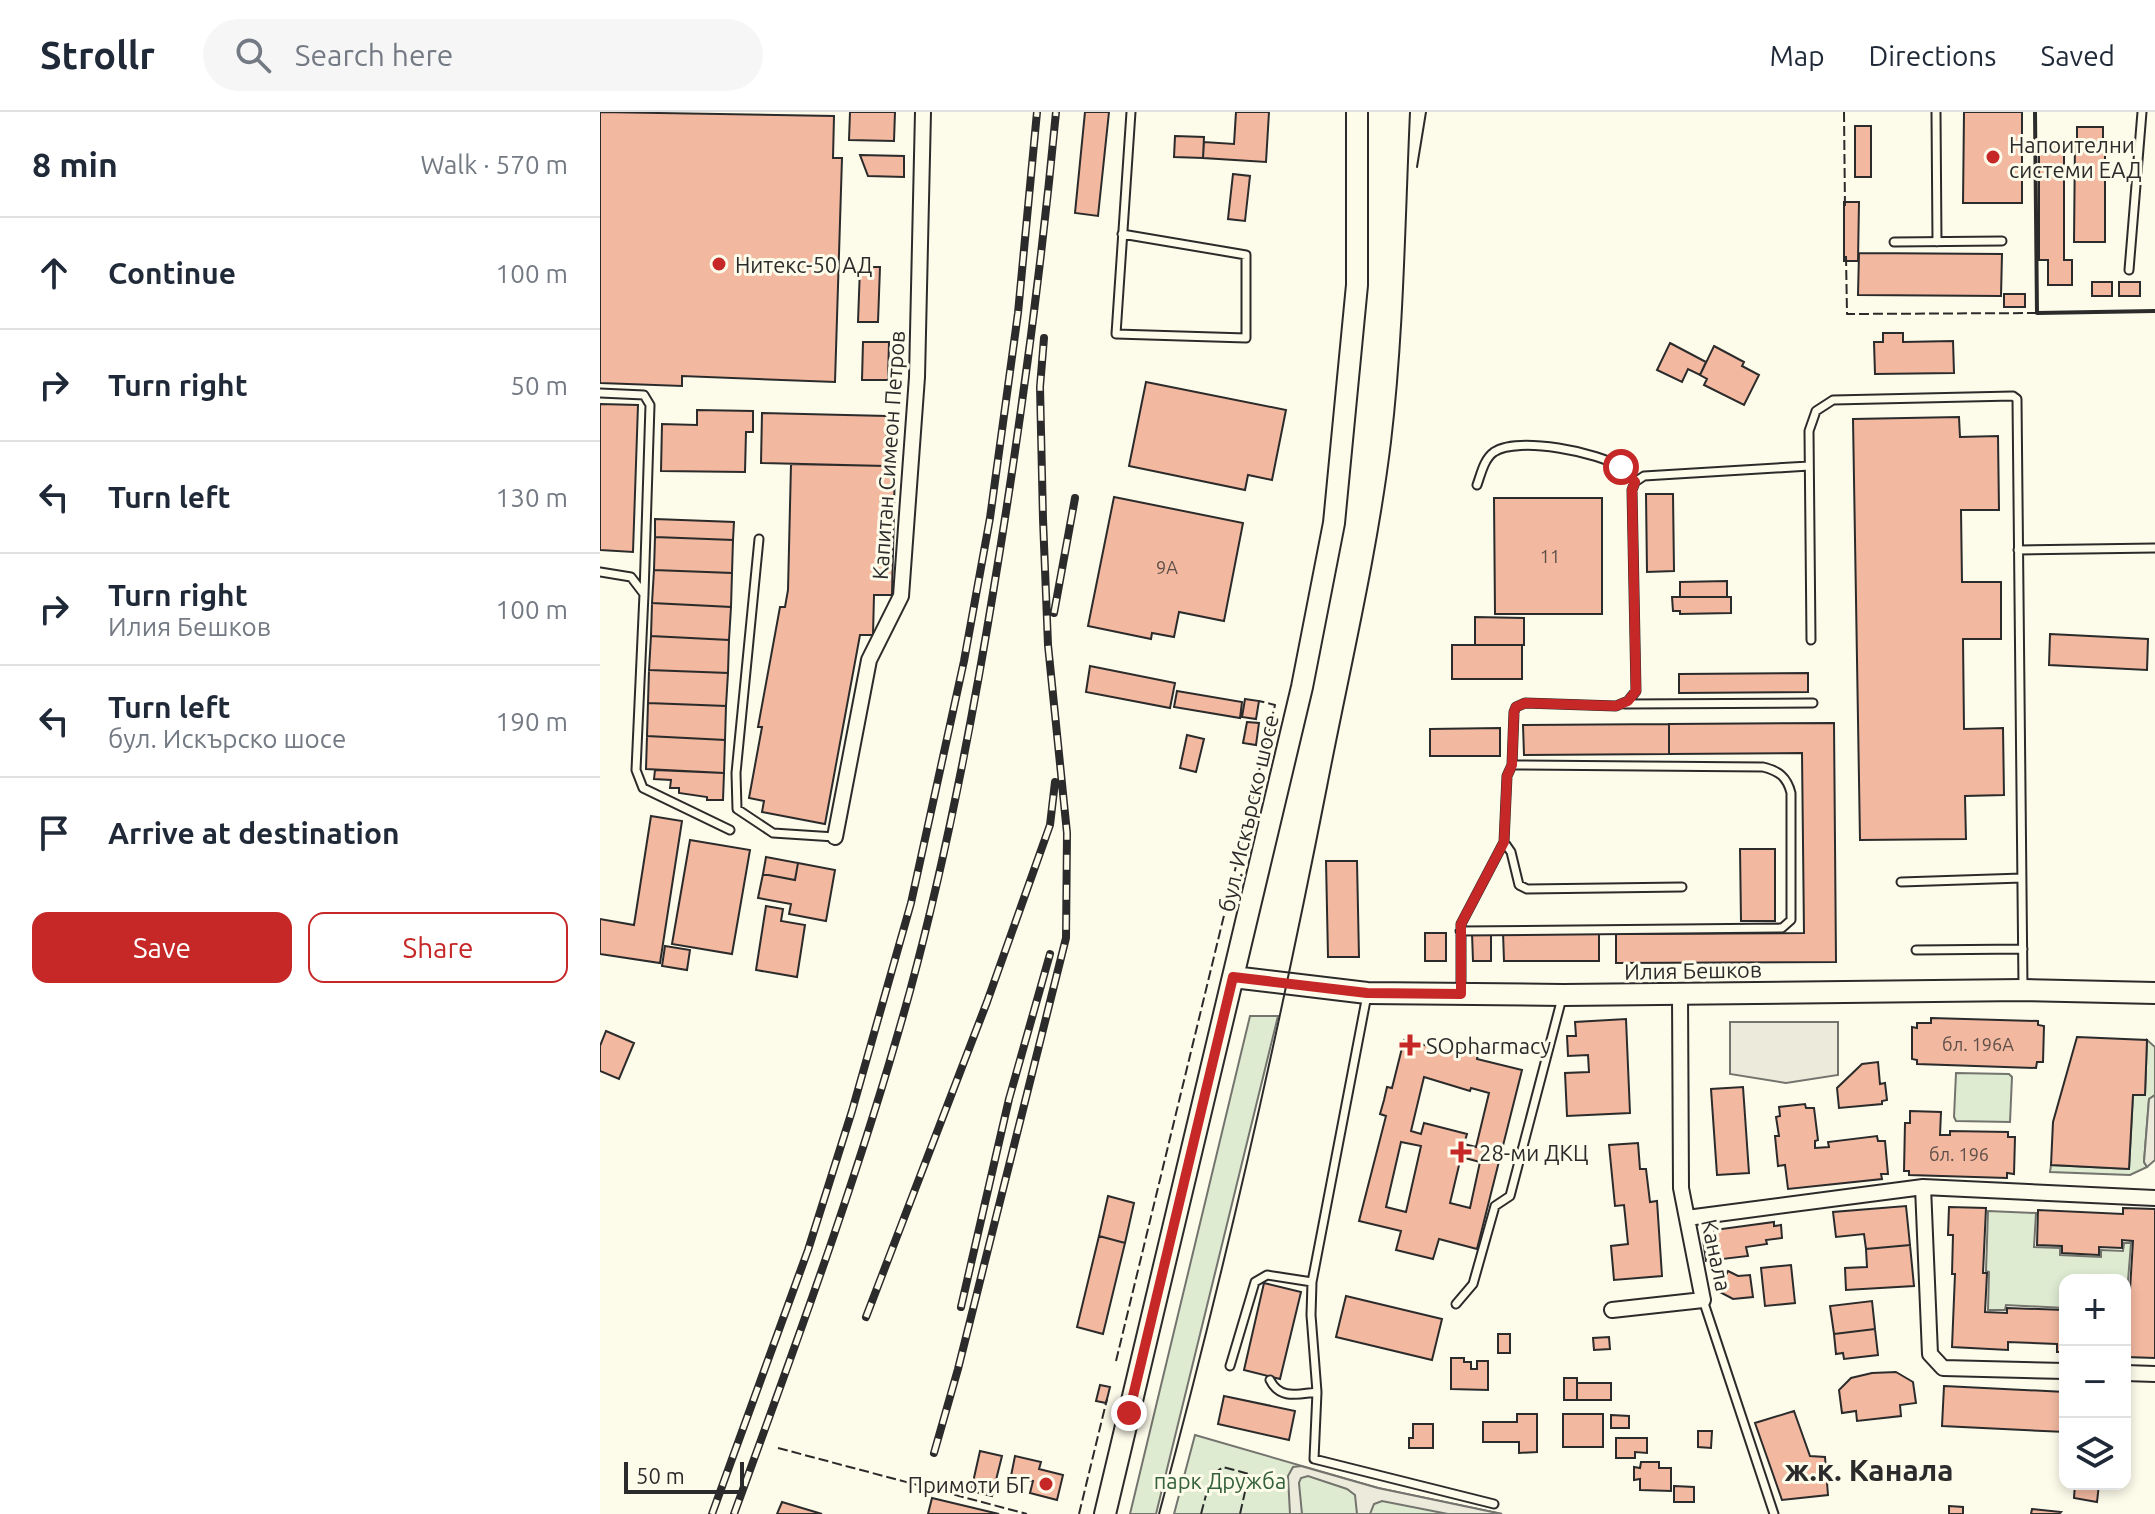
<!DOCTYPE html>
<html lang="en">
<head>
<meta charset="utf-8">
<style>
  body { margin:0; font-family:Ubuntu,sans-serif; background:#f6f6f7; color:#1f2937 }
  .controls { position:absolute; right:24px; bottom:24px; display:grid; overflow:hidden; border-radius:16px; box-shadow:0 4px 12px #0003 }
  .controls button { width:72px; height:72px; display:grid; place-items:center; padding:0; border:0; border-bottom:2px solid #e0e1e3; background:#fff; color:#1f2937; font:40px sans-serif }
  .scale { position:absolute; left:24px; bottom:20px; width:120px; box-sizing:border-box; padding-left:8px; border:4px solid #2b2b2b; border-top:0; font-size:22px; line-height:28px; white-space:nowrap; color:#2b2b2b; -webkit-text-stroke:6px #fdfbea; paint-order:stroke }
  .stop { position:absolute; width:24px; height:24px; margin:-18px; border:6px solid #c62828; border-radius:50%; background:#fff }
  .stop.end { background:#c62828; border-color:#fff; box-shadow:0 2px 8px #0008 }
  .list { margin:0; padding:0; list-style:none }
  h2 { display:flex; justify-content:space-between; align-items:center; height:104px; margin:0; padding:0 32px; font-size:34px }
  h2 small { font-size:26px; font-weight:400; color:#747a83 }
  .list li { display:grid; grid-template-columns:52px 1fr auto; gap:24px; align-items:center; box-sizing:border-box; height:112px; padding:0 32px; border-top:2px solid #e0e1e3 }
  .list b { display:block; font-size:30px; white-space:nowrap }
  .list p { margin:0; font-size:26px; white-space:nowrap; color:#747a83 }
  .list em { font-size:26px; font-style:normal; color:#747a83 }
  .actions { display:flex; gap:16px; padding:24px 32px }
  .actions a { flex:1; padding:18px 0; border:2px solid #c62828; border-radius:16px; text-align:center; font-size:28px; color:#c62828 }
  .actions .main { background:#c62828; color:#fff }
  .icon { flex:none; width:44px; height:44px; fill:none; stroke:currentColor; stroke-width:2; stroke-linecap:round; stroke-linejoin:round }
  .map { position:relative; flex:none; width:1555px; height:1402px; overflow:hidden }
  header { display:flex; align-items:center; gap:48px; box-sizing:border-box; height:112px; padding:0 40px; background:#fff; border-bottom:2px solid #e0e1e3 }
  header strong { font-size:38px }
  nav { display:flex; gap:44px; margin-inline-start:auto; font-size:28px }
  .search { width:560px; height:72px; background:#f6f6f7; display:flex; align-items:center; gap:20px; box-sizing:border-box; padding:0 28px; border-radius:44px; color:#747a83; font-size:30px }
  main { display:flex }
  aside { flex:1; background:#fff }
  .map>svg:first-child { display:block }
  .green { fill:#deebd1; stroke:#74746e; stroke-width:2 }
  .parking { fill:#eceadb; stroke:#74746e; stroke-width:2 }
  .building { fill:#f2b8a0; stroke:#2b2b2b; stroke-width:2; fill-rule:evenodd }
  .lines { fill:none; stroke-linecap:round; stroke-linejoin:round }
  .lane-casing { stroke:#2b2b2b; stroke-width:11 }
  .street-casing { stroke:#2b2b2b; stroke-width:18 }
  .secondary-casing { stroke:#2b2b2b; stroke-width:24 }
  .lane { stroke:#fdfbea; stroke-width:7 }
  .street { stroke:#fdfbea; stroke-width:14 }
  .secondary { stroke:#fdfbea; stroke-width:20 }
  .tram { stroke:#2b2b2b; stroke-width:2 }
  .rail-casing { stroke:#2b2b2b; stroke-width:8 }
  .rail { stroke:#fdfbea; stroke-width:5; stroke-dasharray:15; stroke-linecap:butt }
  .fence { stroke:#2b2b2b; stroke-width:2; stroke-dasharray:10 4; stroke-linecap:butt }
  .wall { stroke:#2b2b2b; stroke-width:4 }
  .route { stroke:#c62828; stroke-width:10 }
  .poi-dot { fill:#c62828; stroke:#fdfbea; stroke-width:3 }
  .labels { text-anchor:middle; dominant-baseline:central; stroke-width:6; stroke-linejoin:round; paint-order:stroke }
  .number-label { font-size:18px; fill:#5d4e48 }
  .poi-label { font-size:22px; fill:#2b2b2b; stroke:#fdfbea; text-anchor:start }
  .street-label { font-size:22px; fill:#2b2b2b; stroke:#fdfbea }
  .park-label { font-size:22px; fill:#34623c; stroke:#fdfbea }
  .district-label { font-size:30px; font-weight:bold; fill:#2b2b2b; stroke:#fdfbea }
</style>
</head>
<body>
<header>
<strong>Strollr</strong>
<div class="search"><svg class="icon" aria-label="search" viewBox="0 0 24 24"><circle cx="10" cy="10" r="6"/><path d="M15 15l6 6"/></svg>Search here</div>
<nav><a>Map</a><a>Directions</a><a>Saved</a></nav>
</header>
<main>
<aside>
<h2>8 min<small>Walk · 570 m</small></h2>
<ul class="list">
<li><svg class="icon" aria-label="ahead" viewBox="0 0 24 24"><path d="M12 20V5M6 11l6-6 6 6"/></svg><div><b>Continue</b></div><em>100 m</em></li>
<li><svg class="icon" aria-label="right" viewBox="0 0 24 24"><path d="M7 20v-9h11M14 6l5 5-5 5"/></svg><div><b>Turn right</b></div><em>50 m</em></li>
<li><svg class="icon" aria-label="left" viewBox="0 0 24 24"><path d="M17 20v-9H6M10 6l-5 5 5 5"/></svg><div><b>Turn left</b></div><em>130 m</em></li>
<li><svg class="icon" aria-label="right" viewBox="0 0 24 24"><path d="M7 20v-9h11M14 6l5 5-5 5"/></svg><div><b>Turn right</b><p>Илия Бешков</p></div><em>100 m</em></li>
<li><svg class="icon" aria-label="left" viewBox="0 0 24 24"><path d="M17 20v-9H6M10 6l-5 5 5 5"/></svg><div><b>Turn left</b><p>бул. Искърско шосе</p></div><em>190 m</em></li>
<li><svg class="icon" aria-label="arrive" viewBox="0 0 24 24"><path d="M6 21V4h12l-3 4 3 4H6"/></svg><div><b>Arrive at destination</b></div></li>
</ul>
<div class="actions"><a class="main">Save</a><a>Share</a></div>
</aside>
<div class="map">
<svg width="1555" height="1402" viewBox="0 0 1555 1402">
  <rect width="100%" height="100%" fill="#fdfbea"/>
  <!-- green -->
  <path class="green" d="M650,904H678L556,1402H530Z
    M1547,928L1555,935V983L1549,987L1544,1050L1547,1055L1530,1063L1450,1060L1451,1053L1529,1057L1533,983H1545Z
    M1356,961L1409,962L1412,965L1410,1010L1356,1009L1354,1005Z
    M1388,1099L1436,1101L1434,1135L1460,1136V1143L1501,1145V1138L1523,1139L1524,1131H1531L1525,1207V1168H1465V1196L1406,1193L1405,1198H1388L1389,1160L1386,1159Z
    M595,1323L778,1376L902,1402H574Z"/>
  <!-- parking -->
  <path class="parking" d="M1130,910H1238V963L1186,971L1130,962Z
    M1555,983V1048L1547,1055L1544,1050L1549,987Z
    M701,1354L778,1376L902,1402H848L782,1389L774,1392L770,1402H757L755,1383L747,1377L708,1364L701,1366L699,1371L702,1402H690L688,1364L693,1355Z"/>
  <!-- building -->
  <path class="building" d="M0,0L234,4L233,46H242L235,270L82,264V274L0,271Z
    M250,0H295L294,29L249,28Z
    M485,0H509L498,104L475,101Z
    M636,0H669L666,50L603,46L604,30L634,32Z
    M1364,0H1422V91H1363Z
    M1255,14H1271V65H1255Z
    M1477,15H1503V28H1505V130H1474L1475,28H1477Z
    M575,24L604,25L603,46L574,45Z
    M1439,31L1464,32V148H1472V173H1448V148H1439Z
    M260,43L304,44V65L268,64Z
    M633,62L650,64L645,109L628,107Z
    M1244,90H1259L1258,149H1244Z
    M1259,141L1402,142L1401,184L1258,183Z
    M260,155H280L278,210H258Z
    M1492,170H1512V184H1492Z
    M1519,170H1540V184H1519Z
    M1404,182H1425V195H1404Z
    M1283,221H1303V230L1353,229L1354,261L1275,262L1274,230H1283Z
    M263,230H289L288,268H262Z
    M1070,231L1106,250L1100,263L1088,257L1082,270L1057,258Z
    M1114,234L1144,250L1142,254L1159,263L1144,293L1104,273L1107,267L1100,263Z
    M546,270L686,298L672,368L648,363L645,378L529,354Z
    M0,292L38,293L33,440L0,438Z
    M97,298L153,299V320H146L145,360L61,359L62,312L97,313Z
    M162,301L287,304L286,354L161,351Z
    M1359,305L1360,325L1398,324L1399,398H1361L1362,470H1401V527H1363L1364,617L1403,616L1404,683L1365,684L1366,727L1260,728L1253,307Z
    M287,309H296L292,483H274L273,523H260L225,712L162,700L164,689L149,686L162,615H158L180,495H185L188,478L191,352L286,354Z
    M1046,382H1073L1074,459L1047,460Z
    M514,385L643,411L624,509L579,500L574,525L552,521L551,527L488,514Z
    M894,386H1002V502H895Z
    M55,407L134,410L133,428L55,425Z
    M55,425L133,428L132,461L54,458Z
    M54,458L132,461L131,495L52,491Z
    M1127,469V485H1080V470Z
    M1072,485H1131V501L1080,502V499H1073Z
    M52,491L131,495L129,528L51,524Z
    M875,505L924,506V533H875Z
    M1450,522L1548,527L1547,558L1449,553Z
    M51,524L129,528L128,561L49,558Z
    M852,533H922V567H852Z
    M490,554L575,571L570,596L486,580Z
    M49,558L128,561L126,594L48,591Z
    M1208,561V580L1079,581V562Z
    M577,579L642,590L640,606L574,595Z
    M645,587L659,589L656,607L642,605Z
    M48,591L126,594L125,628L47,624Z
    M647,610L659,611L656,633L643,631Z
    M1234,611L1236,850L1016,851V822L1204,821L1202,641L1069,642V612Z
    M1069,612V642L924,643L923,613Z
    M900,616V644H830V617Z
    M587,623L604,627L596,660L580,656Z
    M47,624L125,628L124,661L46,657Z
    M55,658L124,661L123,688H107V685L79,681V676H70L71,668L54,667Z
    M51,704L82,709L60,851L0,842V807L34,813Z
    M90,728L150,738L132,842L72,832Z
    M1140,737H1175V809H1141Z
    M166,745L198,751L195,768L163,762Z
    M726,749H757L759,845H728Z
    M198,751L235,758L226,809L189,802L191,792L158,786L163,762L195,768Z
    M166,794L183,797L181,809L205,813L197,865L156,858Z
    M999,819V849H904L903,820Z
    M825,821H846V849H825Z
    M872,821H891V849H873Z
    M65,834L90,838L87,858L62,854Z
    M1331,906L1438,909V913L1444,914L1443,950H1437L1436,956L1317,952V948L1312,947V915L1317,916V911H1331Z
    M1026,907L1030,1001L967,1004L965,961L989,960L988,943L968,944L967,924H976L975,910Z
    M6,919L34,931L19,967L0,959V934Z
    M1477,925L1547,928L1545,983H1533L1529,1057L1451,1053L1453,1010Z
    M804,928L849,939L851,935L865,938L878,941L877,947L922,958L877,1137L839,1127L833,1147L796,1138L801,1119L759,1109L786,1004L780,1002L784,988L787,975L792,976ZM824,965L870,979L871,976L889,981L876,1035L864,1032L867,1022L824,1011L821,1022L811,1019ZM801,1030L821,1034L806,1100L786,1095ZM861,1045L880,1050L870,1096L850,1091Z
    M1278,950L1280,972L1285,971L1287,988L1282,989V992L1239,996L1237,976L1262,952Z
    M1143,975L1149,1061L1117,1063L1111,977Z
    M1205,992L1206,996H1214L1218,1028L1215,1029V1036L1229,1035L1228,1030L1277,1024L1278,1029H1285L1288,1062H1281L1282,1067L1188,1077L1185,1053L1178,1054L1175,1024H1179L1176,1005L1180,1004L1179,995Z
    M1310,999L1341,1000L1340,1023H1350V1019L1408,1020V1025H1415L1414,1062L1407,1061V1066L1309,1063V1059H1304L1305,1011H1310Z
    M1038,1031L1040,1057H1046L1050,1090L1057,1089L1062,1164L1014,1168L1011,1134L1028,1132L1024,1093L1015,1094L1009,1033Z
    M508,1084L534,1091L525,1131L499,1124Z
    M1306,1094L1310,1133L1266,1137L1264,1122L1236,1125L1233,1100Z
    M1349,1095L1386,1096L1383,1161H1387L1385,1200L1407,1201V1196L1465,1198V1240H1457V1232L1408,1230V1238L1352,1235L1355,1162H1352L1353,1123H1348Z
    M1523,1096L1555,1097V1246L1526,1245L1525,1209L1528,1210L1533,1129L1522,1128V1136L1499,1135V1143L1462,1141V1134L1437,1133L1438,1098L1523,1102Z
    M1174,1110V1114L1181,1113L1182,1126L1166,1128L1167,1132L1146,1135L1148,1144L1106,1149L1103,1127L1115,1123L1114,1118Z
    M499,1124L525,1131L503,1222L477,1215Z
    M1310,1133L1314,1174L1246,1178L1245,1156L1267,1155L1266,1137Z
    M1191,1153L1195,1191L1165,1194L1161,1156Z
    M1128,1159L1138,1164L1150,1163L1153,1185L1133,1187L1118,1179Z
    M664,1171L701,1180L680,1267L644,1258Z
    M746,1184L842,1207L832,1248L736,1225Z
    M1272,1189L1275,1217L1234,1222L1230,1194Z
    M1275,1217L1278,1243L1244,1247L1243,1241L1236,1242L1234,1222Z
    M898,1222H910V1241H898Z
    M1009,1225L1010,1237L994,1238L993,1226Z
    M851,1246H864V1250H871V1257H877V1249H888V1278L851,1277Z
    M1296,1260L1313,1270L1316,1291L1300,1293L1301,1304L1257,1309L1256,1299L1242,1301L1239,1278L1251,1266L1272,1261Z
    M964,1266H977V1288H964Z
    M977,1271H1011V1288H977Z
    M500,1273L510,1275L506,1291L496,1289Z
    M1344,1274L1465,1280V1320L1342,1314Z
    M624,1284L695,1299L689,1328L618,1312Z
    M1194,1299L1210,1344L1225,1345L1228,1383L1182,1388L1155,1311Z
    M917,1302H937V1340L919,1341V1330H883V1310H917Z
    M963,1302H1003V1335H963Z
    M1011,1303L1029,1304V1316H1011Z
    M813,1312H833V1336H809V1326H813Z
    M1098,1319H1112L1111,1336L1098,1335Z
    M1016,1326H1047V1341L1035,1340V1346H1016Z
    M380,1339L402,1344L392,1384L371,1379Z
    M415,1344L441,1350L439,1357L463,1363L457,1388L430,1381L433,1369L411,1364Z
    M1041,1350H1059V1356H1071V1379L1040,1378V1367L1034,1368V1355L1040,1356Z
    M1475,1372H1499L1497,1390L1474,1386Z
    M1074,1374L1094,1375V1390H1074Z
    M332,1386L399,1402H328Z
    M182,1390L222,1402H177Z
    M1349,1394L1363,1395V1402H1349Z
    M1432,1397L1461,1400L1459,1402H1431Z"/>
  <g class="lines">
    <defs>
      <path id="lane" d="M1336,0L1337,130
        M522,122L646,143V226L516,222L531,0
        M1294,130L1402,129
        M1529,158L1542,0
        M0,281L44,283L50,293L44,482
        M877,373C881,362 884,347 894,340C918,324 999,340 1022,356C1027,360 1031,365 1035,370
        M159,427L136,661L137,697L173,721L235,725
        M1418,438L1555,436
        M0,460L31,465L44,482L36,658L43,676L130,718
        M1211,528L1209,319L1216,299L1233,288L1413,284L1417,287L1423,875
        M1025,592L1213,591
        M904,730L911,740L919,773L927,777L1082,775
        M1301,770L1422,766
        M860,819L1182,816L1191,808V681C1187,665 1179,659 1163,655L912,653
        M1316,838L1423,837
        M861,880V812L904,730L907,664L912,653L914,600L916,595L925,591L1016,594L1028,589L1036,579L1032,378L1035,370L1044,364L1209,354
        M767,883L712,1170L711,1203L717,1280L714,1347L894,1392
        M1103,1188L1174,1402
        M856,1192L873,1172L895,1094L910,1084L962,886
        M630,1254L655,1170L667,1163L712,1170
        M670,1268C680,1288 698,1282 717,1280"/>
      <path id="street" d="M235,725L269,548L301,484L317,265L323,0
        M1323,1075L1330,1242L1343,1256L1465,1259
        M1087,1106L1323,1075L1555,1086
        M1012,1198L1103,1188L1081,1076L1080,882
        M1525,1261L1555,1262"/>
      <path id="secondary" d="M633,865L767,881L963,883L1423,878L1555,881
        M505,1402L702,575L734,411L757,173V0"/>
    </defs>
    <!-- lane casing -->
    <use href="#lane" class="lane-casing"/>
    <!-- street casing -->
    <use href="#street" class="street-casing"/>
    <!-- secondary casing -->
    <use href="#secondary" class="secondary-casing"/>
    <!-- lane -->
    <use href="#lane" class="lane"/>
    <!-- street -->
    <use href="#street" class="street"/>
    <!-- secondary -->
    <use href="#secondary" class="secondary"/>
    <!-- tram -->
    <path class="tram" d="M817,55L826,0
      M559,1402C624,1162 679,919 727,675C749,561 777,445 791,330C804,221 805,110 810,0"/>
    <defs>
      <path id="rail" d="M454,501L475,386
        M361,1195L409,987L450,842
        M266,1205L387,890L450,713L455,670
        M334,1341L358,1257L466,826L467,721L448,533L443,407L440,275L444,226
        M112,1402L208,1138L252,999L311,791L364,549L390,406L418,201L437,0
        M134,1402C197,1229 261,1057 310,879C346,746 372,611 394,475C420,317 441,159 456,0"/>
    </defs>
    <!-- rail casing -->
    <use href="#rail" class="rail-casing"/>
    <!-- rail -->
    <use href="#rail" class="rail"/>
    <!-- fence -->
    <path class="fence" d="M1244,0L1245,96
      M1246,144L1247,202L1437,201L1435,0
      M516,1249L675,593L659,589
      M178,1336L427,1402
      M479,1402L507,1287
      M601,1402L611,1364L623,1355L649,1362L640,1402"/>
    <!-- wall -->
    <path class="wall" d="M1435,0L1437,201L1555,199"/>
  </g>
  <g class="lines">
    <!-- route -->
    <path class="route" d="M529,1301L633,865L767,881L861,882V812L904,730L907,664L912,653L914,600L916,595L925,591L1016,594L1028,589L1036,579L1032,378L1035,370L1021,355"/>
  </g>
  <!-- markers -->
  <g class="poi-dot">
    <circle cx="1393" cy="45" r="8"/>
    <circle cx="119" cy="152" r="8"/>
    <path d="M806 921h8v8h8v8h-8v8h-8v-8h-8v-8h8z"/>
    <path d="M857 1028h8v8h8v8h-8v8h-8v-8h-8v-8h8z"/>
    <circle cx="446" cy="1372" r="8"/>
  </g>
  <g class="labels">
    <!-- number labels -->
    <g class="number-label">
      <text x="950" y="444">11</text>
      <text x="567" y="455">9A</text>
      <text x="1378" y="932">бл. 196А</text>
      <text x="1359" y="1042">бл. 196</text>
    </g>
    <!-- poi labels -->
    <g class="poi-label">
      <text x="1409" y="32">Напоителни<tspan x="1409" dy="25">системи ЕАД</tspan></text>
      <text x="135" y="152">Нитекс-50 АД</text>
      <text x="826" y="933">SOpharmacy</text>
      <text x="879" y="1040">28-ми ДКЦ</text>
      <text x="430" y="1372" text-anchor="end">Примоти БГ</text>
    </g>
    <!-- street labels -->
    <g class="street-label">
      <text transform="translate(288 343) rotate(-86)">Капитан Симеон Петров</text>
      <text transform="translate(648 701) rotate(-77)">бул. Искърско шосе</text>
      <text transform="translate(1093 858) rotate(-1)">Илия Бешков</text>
      <text transform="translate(1117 1143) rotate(78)">Канала</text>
    </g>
    <!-- park labels -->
    <g class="park-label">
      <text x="620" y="1368">парк Дружба</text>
    </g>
    <!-- district labels -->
    <g class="district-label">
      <text x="1269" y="1358">ж.к. Канала</text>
    </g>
  </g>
</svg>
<div class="controls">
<button>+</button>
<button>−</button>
<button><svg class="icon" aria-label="layers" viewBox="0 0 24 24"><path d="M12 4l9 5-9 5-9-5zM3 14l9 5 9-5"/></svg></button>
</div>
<div class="scale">50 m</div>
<div class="stop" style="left:1021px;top:355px"></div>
<div class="stop end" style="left:529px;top:1301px"></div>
</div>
</main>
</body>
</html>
